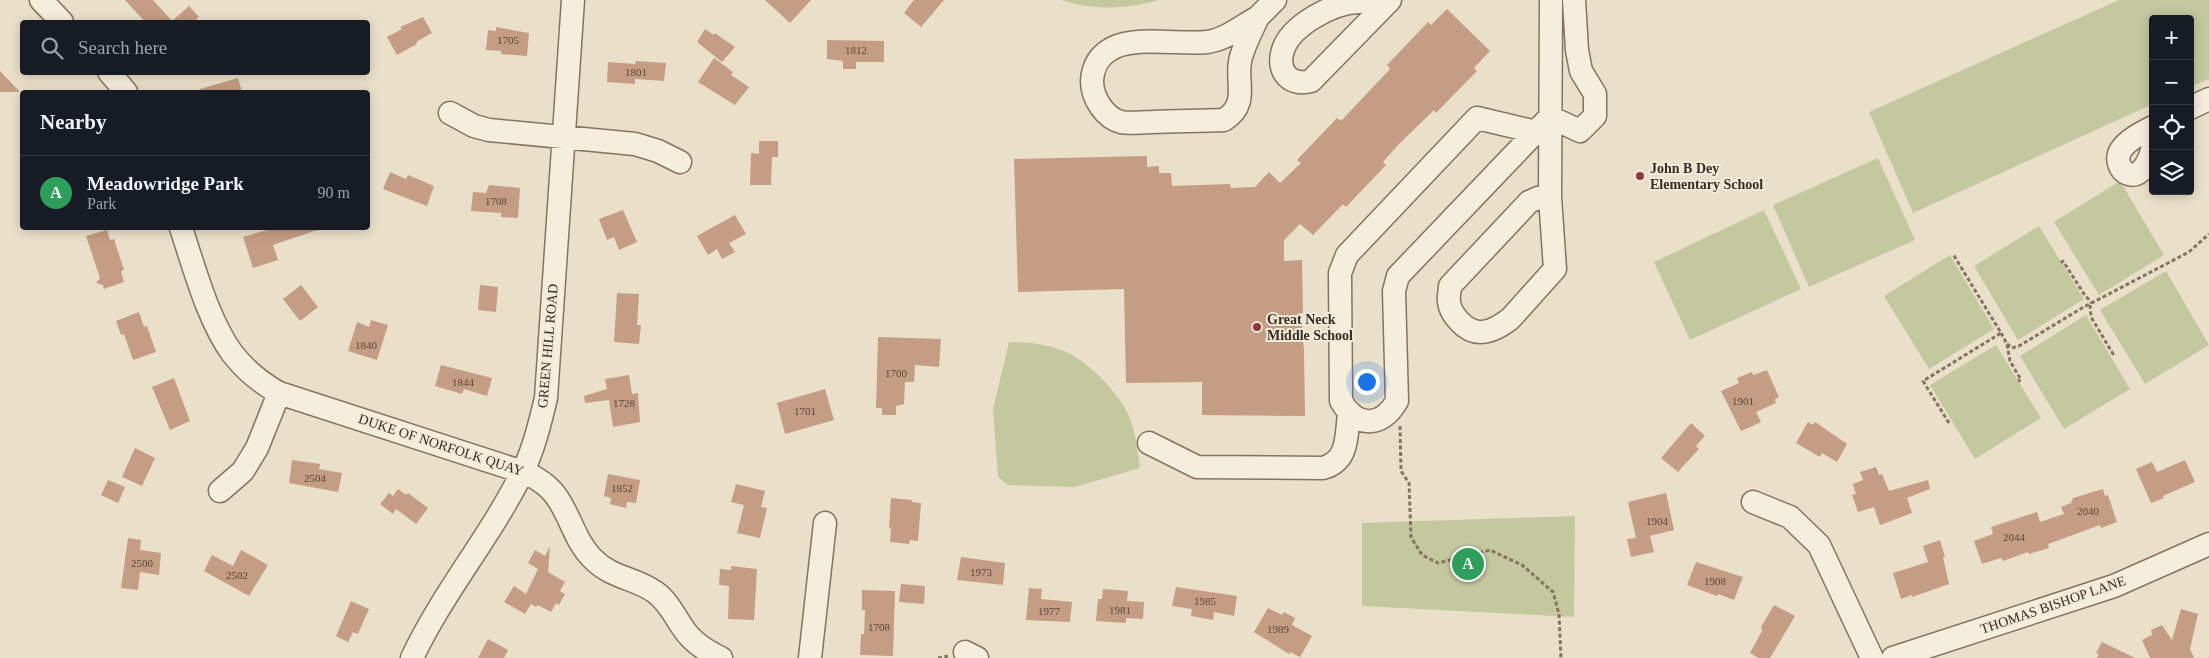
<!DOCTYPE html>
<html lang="en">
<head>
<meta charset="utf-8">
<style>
  body { margin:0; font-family:Georgia,serif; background:#20242c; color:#f1f3f6 }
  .controls { position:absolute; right:15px; top:15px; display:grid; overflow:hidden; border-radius:5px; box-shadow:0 2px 12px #0003 }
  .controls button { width:45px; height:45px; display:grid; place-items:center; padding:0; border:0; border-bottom:1px solid #363941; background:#171b24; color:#f1f3f6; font:25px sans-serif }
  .you { position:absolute; left:1366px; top:381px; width:18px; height:18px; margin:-12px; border:4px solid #fff; border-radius:50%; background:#1a73e8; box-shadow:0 0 0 8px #1a73e833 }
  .badge { display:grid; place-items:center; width:32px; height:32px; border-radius:50%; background:#7c3aed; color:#fff; font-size:16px; font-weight:700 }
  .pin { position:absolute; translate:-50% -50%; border:2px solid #fff; box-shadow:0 1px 5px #0006 }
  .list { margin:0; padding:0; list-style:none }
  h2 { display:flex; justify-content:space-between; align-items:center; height:65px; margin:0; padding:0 20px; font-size:21px }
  h2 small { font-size:16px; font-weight:400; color:#9ea1a6 }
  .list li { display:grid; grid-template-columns:32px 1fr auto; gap:15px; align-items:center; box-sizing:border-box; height:75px; padding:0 20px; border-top:1px solid #363941 }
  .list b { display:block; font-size:19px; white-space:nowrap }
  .list p { margin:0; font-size:16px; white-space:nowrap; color:#9ea1a6 }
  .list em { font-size:16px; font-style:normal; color:#9ea1a6 }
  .icon { flex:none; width:28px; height:28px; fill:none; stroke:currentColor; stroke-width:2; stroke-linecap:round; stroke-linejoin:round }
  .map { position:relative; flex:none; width:2209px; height:658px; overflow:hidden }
  .search { position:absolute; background:#171b24; box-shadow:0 2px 12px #0003; left:20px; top:20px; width:350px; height:55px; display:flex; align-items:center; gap:12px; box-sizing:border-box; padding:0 18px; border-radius:5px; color:#9ea1a6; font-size:19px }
  .panel { position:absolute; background:#171b24; box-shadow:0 2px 12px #0003; left:20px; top:90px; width:350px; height:140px; border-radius:5px }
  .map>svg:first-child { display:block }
  .green { fill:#c4c89f }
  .building { fill:#c49d84 }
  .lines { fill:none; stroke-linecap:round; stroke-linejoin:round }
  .minor-casing { stroke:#857360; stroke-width:25 }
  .path { stroke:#857360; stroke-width:3; stroke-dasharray:4 2.5; stroke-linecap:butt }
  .minor { stroke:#f6eedd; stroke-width:22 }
  .poi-dot { fill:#8e3739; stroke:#f2ead9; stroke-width:2 }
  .labels { text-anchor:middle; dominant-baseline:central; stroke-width:4; stroke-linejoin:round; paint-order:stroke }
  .number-label { font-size:11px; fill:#5a483a }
  .poi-label { font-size:14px; font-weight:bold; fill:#372c22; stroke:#f2ead9; text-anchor:start }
  .street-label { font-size:14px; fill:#372c22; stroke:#f2ead9 }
</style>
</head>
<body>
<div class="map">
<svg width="2209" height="658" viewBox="0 0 2209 658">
  <rect width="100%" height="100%" fill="#eae0ca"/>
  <!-- green -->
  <path class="green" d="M1061,0H1159C1126,9 1094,11 1061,0Z
    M2119,0H2209V79L2190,87V19H2153V104L1913,213L1869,112Z
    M1878,158L1915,240L1809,287L1773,205Z
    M2120,181L2164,255L2099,295L2054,222Z
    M1764,210L1801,289L1690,340L1654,262Z
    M2039,226L2084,299L2018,340L1974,266Z
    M1950,255L1994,329L1929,369L1884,296Z
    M2166,271L2209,345L2145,384L2100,310Z
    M2086,315L2130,389L2064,429L2020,356Z
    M1009,342C1027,342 1044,344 1061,350C1084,357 1117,391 1127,412C1136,429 1137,450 1140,468L1075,487L1008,485L998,477L993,409Z
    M1996,345L2041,418L1975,459L1930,385Z
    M1575,516L1574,617L1362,606V523Z"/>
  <!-- building -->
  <path class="building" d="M125,0H153L172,21L189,6L199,17L193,22H145Z
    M765,0H811L790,23Z
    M914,0H944L921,27L904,13Z
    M1447,9L1490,51L1474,68L1477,71L1436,113L1434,110L1398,145L1383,162L1386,165L1346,207L1343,204L1313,235L1300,224L1284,240V261L1302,260L1303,313H1301L1304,350L1305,416L1202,415V382L1126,383L1124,289L1018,292L1014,159L1147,156V167L1159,166V173H1171L1172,186L1230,184L1231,188L1255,187L1269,172L1280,183L1301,163L1297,160L1337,118L1341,121L1390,69L1387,65L1428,22L1431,25Z
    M423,17L432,33L416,42L417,44L397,55L387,37L402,29L400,27Z
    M496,27L529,33L527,56L501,54V51L486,50L488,30L496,31Z
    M705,29L714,35L715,33L735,47L722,62L697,42Z
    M827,40L884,41V62H856V69H843V61L827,59Z
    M714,58L733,72L731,75L749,87L735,105L698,82Z
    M636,61L666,63L664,81L635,79V84L607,82L608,62L635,64Z
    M0,71L20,92H0Z
    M238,78L242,92H201L200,89Z
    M759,141H778V157H772L771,185H750L751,153L759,154Z
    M390,172L406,179L408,175L434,186L427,206L383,189Z
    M489,185L520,188L518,218L501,217V213L471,211L473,192L486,193Z
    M623,210L637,242L619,250L614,237L607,240L599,219Z
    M735,215L746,234L729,243L735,252L722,259L717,249L708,255L697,236Z
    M274,228H317V230L273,245L278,260L253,268L243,237Z
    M107,230L110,240L114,239L124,270L121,271L124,282L104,289L103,285L96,283L100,278L86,236Z
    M301,285L318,307L300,321L283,299Z
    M480,285L498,287L496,312L478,310Z
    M617,293L639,294L637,325H641L639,344L614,342Z
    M139,312L144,327L147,326L156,352L133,360L124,334L121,335L116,321Z
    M371,320L388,325L377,360L348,351L357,322L369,327Z
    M878,337L941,339L939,367L915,365L914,382H905L904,404L896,406V415H882V408H876Z
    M441,365L492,378L487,396L464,389L462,394L435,386Z
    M1767,370L1779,397L1775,399L1776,403L1756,412L1761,422L1741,431L1721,391L1739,383L1737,378L1752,372L1753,375Z
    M629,375L632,394L638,393L640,422L613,427L609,400L585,403L584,396L607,389L605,379Z
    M174,378L190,421L170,430L152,387Z
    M825,389L834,420L785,434L777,403Z
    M1808,422L1813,425L1815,422L1847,444L1837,462L1822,453L1820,457L1796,443Z
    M1691,423L1705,436L1696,446L1699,449L1678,472L1661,458Z
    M135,448L155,458L142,486L122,477Z
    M292,460L320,464L319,469L342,473L338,492L289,483Z
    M2185,460L2195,482L2163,496L2164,498L2151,503L2136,469L2152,462L2157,472Z
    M1876,467L1879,475L1882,474L1889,491L1928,480L1930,489L1907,498L1912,513L1880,525L1874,507L1858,512L1852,495L1856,494L1853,484L1863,480L1860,472Z
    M608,474L640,480L636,503L627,502L626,508L610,504L611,498L604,496Z
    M108,480L125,487L118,503L101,495Z
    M736,484L765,491L761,507L767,508L760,538L737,533L744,505L731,502Z
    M398,489L406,495L408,493L428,508L416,524L396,509L393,514L380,504L389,493L393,496Z
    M2103,489L2105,496L2108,495L2117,522L2101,528L2100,525L2048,544L2049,548L2029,554L2028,552L2003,561L2001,558L1982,564L1974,541L1993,534L1991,527L2037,512L2040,522L2064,514L2061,507L2071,503L2073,498Z
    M1666,493L1674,530L1650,536L1654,552L1631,557L1627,539L1636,538L1628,502Z
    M891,498L912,500V502L921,503L918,541L910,540L909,544L890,542L891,528H889Z
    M128,538L141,540L140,550L161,553L159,575L140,572L138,590L121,588Z
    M1940,540L1945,557H1943L1949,584L1912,597V595L1901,599L1893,573L1928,562L1923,546Z
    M550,546L548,572L565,582L560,591L565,594L559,605L556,603L551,612L538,605L536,607L531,604L525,614L504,602L514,586L526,594L538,569L528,563L535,550L545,556Z
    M241,550L268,565L249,596L204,571L212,555L233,566Z
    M961,557L1005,563L1003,585L957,580Z
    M1696,562L1743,577L1734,600L1718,594L1717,596L1687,585Z
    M731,566L757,569L754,620L728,619L729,586L719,585L720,569L731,570Z
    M901,584L925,586L924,604L899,602Z
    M1176,587L1237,596L1234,616L1214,612L1213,620L1191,616L1192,609L1172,606Z
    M1029,588L1042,589L1041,599L1072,602L1070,622L1026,620Z
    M1103,589L1128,591L1127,601L1144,602L1143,619L1126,618V623L1096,621L1098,599H1102Z
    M862,590L895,591L893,656L860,655L861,634H864L865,610H862Z
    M351,601L369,609L358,634L353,632L348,642L336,636Z
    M1774,605L1795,616L1770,658H1759L1750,653L1762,631L1761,627Z
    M1268,608L1282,615L1284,612L1295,618L1292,625L1312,636L1300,657L1290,652L1289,654L1254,632Z
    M2181,609L2198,614L2190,649L2194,658H2150L2142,640L2152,635L2151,630L2162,625L2172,640Z
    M488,639L508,650L504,658H478Z
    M2102,642L2135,658H2097L2099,654L2096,653Z"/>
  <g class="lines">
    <defs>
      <path id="minor" d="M41,0L62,22
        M1384,6C1376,4 1366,1 1358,2C1333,3 1291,25 1283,50C1276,71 1290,87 1311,81L1390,0
        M1258,17C1252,30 1245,43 1241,57C1234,80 1251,103 1224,120C1200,121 1176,121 1152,122C1142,122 1130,124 1121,122C1105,118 1092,98 1092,81C1093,66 1099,55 1113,48C1136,36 1181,45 1207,42C1225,40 1242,26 1258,17Z
        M1258,17L1275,0
        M109,72L126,92
        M2190,108L2209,99
        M450,113L474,126L489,130L635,144L658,151L680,162
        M2153,127C2143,132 2127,140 2121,150C2109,168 2141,197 2153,146
        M1536,132L1477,118L1347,255L1340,273L1341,401C1357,428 1381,428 1397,401L1394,291L1398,276L1550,117L1580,131L1595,116V94L1581,71L1577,50L1574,0
        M1550,197L1538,198L1529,202L1450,286C1450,291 1448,297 1449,302C1450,310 1455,317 1460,322C1476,339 1493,332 1510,319L1555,269L1550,197L1551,0
        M181,228C194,267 208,320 232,353C245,370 261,383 279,393L529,474C539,480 549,486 556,496C570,515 575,541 592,558C612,579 634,577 655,592C668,601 674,615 683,628C692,642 706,651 721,658
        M1149,443L1197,467L1323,468C1349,461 1346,436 1349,414
        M220,491L243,471L257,448L279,393
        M1753,502L1790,517L1819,545L1872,658
        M965,652L977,658
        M412,658C443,592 491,536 523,471C534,448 540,423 546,398L573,0
        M810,658L825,523
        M1893,658L2114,586L2209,544"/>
    </defs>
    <!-- minor casing -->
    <use href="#minor" class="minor-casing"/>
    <!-- path -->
    <path class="path" d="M2061,263L2063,261L2084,294L2092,303
      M2090,305L2091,317L2113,354L2110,355
      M2001,333L2007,344L2010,361L2021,380L2018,381
      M2007,344L2012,348L2019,346L2082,308L2189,252L2209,234
      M1949,423L1923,381L2001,333L1953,254
      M1400,426L1401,471L1409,483L1411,537L1422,555L1438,563L1490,550L1522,565L1553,592L1559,614L1561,658
      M938,658L948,656"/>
    <!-- minor -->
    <use href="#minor" class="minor"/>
  </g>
  <!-- markers -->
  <g class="poi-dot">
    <circle cx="1640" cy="176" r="5"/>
    <circle cx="1257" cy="327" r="5"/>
  </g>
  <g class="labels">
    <!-- number labels -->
    <g class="number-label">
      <text x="508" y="40">1705</text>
      <text x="856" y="50">1812</text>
      <text x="636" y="72">1801</text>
      <text x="496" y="201">1708</text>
      <text x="366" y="345">1840</text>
      <text x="896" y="373">1700</text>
      <text x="463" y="382">1844</text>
      <text x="1743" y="401">1901</text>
      <text x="624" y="403">1728</text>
      <text x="805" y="411">1701</text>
      <text x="315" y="478">2504</text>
      <text x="622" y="488">1852</text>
      <text x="2088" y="511">2040</text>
      <text x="1657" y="521">1904</text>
      <text x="2014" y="537">2044</text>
      <text x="142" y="563">2500</text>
      <text x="981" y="572">1973</text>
      <text x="237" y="575">2502</text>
      <text x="1715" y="581">1908</text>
      <text x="1205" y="601">1985</text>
      <text x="1120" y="610">1981</text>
      <text x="1049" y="611">1977</text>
      <text x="879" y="627">1708</text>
      <text x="1278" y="629">1989</text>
    </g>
    <!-- poi labels -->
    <g class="poi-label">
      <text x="1650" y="168">John B Dey<tspan x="1650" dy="16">Elementary School</tspan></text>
      <text x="1267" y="319">Great Neck<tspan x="1267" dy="16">Middle School</tspan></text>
    </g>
    <!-- street labels -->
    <g class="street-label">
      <text transform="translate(548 346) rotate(-85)">GREEN HILL ROAD</text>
      <text transform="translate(441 445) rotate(18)">DUKE OF NORFOLK QUAY</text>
      <text transform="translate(2053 605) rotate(-19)">THOMAS BISHOP LANE</text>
    </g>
  </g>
</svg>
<div class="controls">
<button>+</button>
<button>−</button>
<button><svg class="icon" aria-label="locate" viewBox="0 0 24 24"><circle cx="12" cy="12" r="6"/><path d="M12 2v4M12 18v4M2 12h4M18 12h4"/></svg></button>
<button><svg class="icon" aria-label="layers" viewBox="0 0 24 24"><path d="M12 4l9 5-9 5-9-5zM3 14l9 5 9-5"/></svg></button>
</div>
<div class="you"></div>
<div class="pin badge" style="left:1468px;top:564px;background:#2e9e5b">A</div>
<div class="search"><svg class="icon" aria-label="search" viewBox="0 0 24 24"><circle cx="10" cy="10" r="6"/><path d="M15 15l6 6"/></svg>Search here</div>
<section class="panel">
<h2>Nearby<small></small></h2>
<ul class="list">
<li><span class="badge" style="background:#2e9e5b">A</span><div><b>Meadowridge Park</b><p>Park</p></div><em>90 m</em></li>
</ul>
</section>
</div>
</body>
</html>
